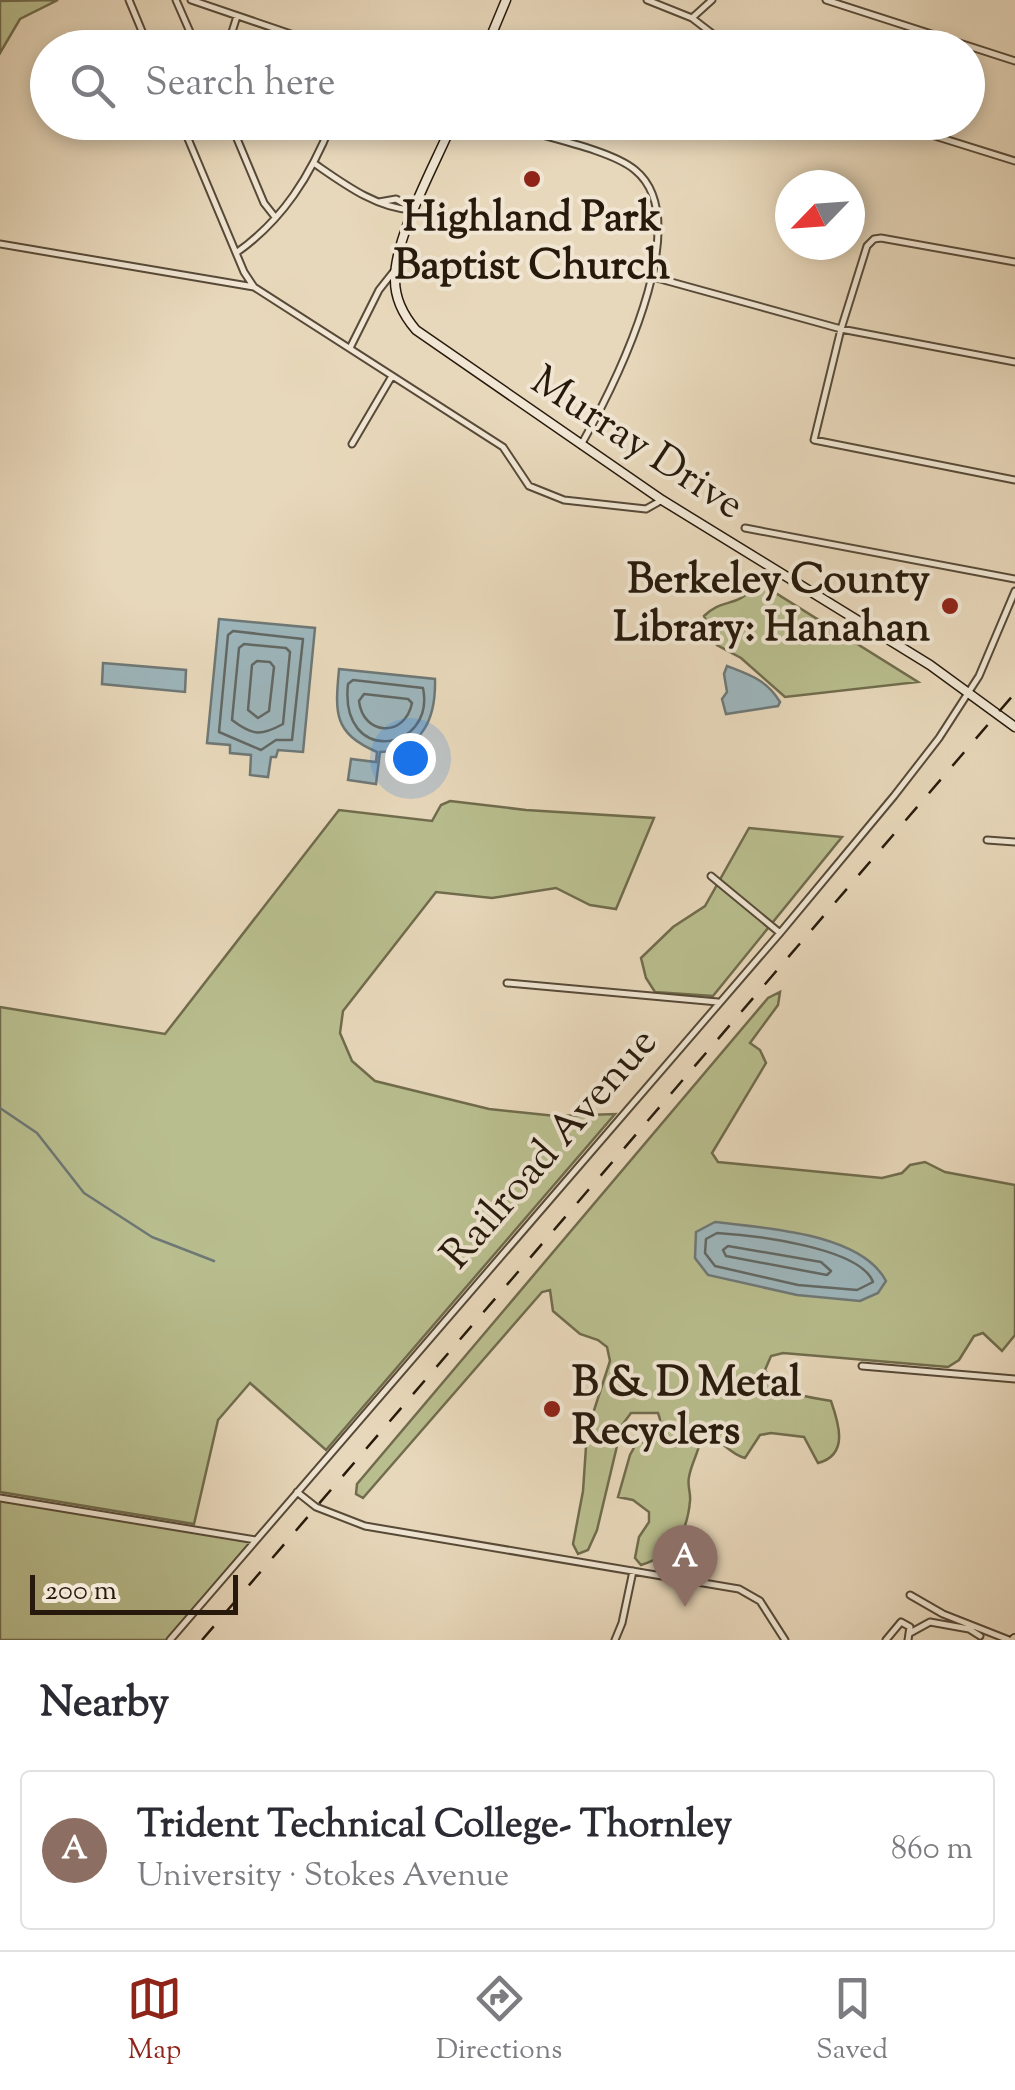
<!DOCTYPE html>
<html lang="en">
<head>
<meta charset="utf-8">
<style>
  body { margin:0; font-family:"Sorts Mill Goudy",serif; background:#f7f7f7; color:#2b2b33 }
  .compass { position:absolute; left:775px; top:170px; width:90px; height:90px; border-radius:50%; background:#fff; box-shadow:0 5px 15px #0003; rotate:245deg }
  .scale { position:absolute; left:30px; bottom:25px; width:208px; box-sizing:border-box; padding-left:10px; border:5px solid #271a0c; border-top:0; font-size:28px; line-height:35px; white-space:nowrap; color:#271a0c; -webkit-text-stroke:8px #f0e6d3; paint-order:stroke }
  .you { position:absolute; left:410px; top:758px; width:35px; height:35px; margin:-25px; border:8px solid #fff; border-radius:50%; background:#1a73e8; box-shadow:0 0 0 15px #1a73e833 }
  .badge { display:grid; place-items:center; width:65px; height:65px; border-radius:50%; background:#8f2418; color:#fff; font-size:32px; font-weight:700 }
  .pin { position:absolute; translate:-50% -82px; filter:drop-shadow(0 2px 5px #0008) }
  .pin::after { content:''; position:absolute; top:52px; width:35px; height:30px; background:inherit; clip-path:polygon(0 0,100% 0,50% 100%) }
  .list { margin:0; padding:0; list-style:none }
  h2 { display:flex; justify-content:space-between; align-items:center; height:130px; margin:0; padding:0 40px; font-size:42px }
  h2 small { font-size:32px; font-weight:400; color:#7c7c81 }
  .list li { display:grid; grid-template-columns:65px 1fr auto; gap:30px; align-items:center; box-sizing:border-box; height:160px; margin:0 20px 20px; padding:0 20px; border:2px solid #e1e1e2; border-radius:10px }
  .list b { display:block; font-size:38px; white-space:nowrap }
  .list p { margin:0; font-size:32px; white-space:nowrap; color:#7c7c81 }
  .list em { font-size:32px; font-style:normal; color:#7c7c81 }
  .icon { flex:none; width:55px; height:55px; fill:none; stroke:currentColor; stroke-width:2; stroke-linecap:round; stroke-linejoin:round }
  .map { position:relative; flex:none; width:1015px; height:1640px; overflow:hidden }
  .search { position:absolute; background:#fff; box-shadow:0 5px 15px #0003; left:30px; right:30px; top:30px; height:110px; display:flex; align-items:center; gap:25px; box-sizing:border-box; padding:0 35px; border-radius:55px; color:#7c7c81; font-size:38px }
  .sheet { height:310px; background:#fff }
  nav { display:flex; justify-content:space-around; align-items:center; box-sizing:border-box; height:140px; border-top:2px solid #e1e1e2; background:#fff; font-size:28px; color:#7c7c81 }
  nav a { display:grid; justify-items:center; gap:5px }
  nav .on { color:#8f2418 }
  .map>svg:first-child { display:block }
  .green { fill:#b9be8e; stroke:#706c4d; stroke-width:2.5 }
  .water { fill:#9db6bc; stroke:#6e7876; stroke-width:2.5 }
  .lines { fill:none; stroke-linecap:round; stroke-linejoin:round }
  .shore { stroke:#626864; stroke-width:2.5 }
  .stream { stroke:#6e7876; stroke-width:2.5 }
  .street-casing { stroke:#574a38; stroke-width:9 }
  .secondary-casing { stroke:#271a0c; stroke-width:11 }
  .primary-casing { stroke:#271a0c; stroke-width:12 }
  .street { stroke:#f0e6d3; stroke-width:5 }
  .secondary { stroke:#f0e6d3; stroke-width:8 }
  .primary { stroke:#e8d8bb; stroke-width:9 }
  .rail { stroke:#271a0c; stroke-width:2.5; stroke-dasharray:18 18; stroke-linecap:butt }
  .poi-dot { fill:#8f2418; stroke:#f0e6d3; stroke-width:4 }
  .labels { text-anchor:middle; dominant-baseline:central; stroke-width:8; stroke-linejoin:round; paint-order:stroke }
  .poi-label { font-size:42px; font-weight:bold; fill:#271a0c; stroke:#f0e6d3 }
  .street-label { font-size:42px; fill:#271a0c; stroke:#f0e6d3 }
</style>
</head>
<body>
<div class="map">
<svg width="1015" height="1640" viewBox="0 0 1015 1640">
  <rect width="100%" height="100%" fill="#e8d8bb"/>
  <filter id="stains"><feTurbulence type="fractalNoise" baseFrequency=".002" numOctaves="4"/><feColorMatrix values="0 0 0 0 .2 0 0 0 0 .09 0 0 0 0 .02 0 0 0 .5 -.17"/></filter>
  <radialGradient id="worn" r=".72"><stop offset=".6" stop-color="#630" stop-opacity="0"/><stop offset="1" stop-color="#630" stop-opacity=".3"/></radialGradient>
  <!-- green -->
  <path class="green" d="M58,0L20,19L0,53V1Z
    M758,582L918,682L785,697L741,658L717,645L704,616C724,596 736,611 758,582Z
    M450,801L526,810L654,818L616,909L590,905L556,888L492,898L436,892L343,1011L340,1033L352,1061L375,1081L489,1109L556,1116L615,1114L326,1450L250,1383L218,1420L194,1524L0,1492V1007L165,1034L339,810L432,821L441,805Z
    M749,828L842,837L713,996L655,992L646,978L641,958L673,927L705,906Z
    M780,992L778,1005L750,1043L760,1050L766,1063L712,1153L718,1162L882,1178L902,1173L910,1165L925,1162L945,1172L1015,1185V1335L1002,1351L983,1333L974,1336L959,1360L948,1367L783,1353L771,1356L765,1370C777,1394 807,1397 831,1401C839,1424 849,1455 818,1463L804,1437L771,1433L760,1435L745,1458C733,1456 722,1442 711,1436L701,1439C698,1453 691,1465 689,1477C687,1485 691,1493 690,1501C687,1535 673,1555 641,1565L635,1558L639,1537L649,1522V1512L633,1500L618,1497L630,1455L636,1444C652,1440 666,1432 658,1413H631L622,1425L597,1530L588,1550L578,1554L573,1544L583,1491L587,1432L610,1361L607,1347L598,1340L580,1334L553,1311L550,1290L542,1292L363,1498L356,1494L357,1484L768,998Z
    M0,1498L256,1540L170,1640H0Z"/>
  <!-- water -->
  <path class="water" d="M219,619L315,628L303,752L278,750L276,757H271L268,777L250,775L251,755L230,753V745L207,743Z
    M103,663L186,670L185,692L102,684Z
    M727,666C750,675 767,680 780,702L778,706L726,714L722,699L727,692L724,674Z
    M339,669L435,679C436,717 423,751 380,752L376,784L348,780L351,759L376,762L377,752C333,733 335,713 339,669Z
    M715,1222C764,1228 861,1233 886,1281L878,1293L860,1301L797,1295L708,1275L695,1258L696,1232Z"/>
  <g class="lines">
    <!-- shore -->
    <path class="shore" d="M233,631L303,639L292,740H276L261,750L219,732L228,635Z
      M244,644L286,648L290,652L283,724C261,736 253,736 232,720L239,648Z
      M257,661L270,662L274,667L269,711L258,718L248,710L252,665Z
      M353,680L423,688C436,752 339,767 348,684Z
      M364,694L408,699L412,703C405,738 363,736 359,701Z
      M717,1233C751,1235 860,1247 873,1282L857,1290L798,1285L715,1266L705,1253L706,1239Z
      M728,1246L821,1262L831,1271L827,1275L726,1256L723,1250Z"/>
    <!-- stream -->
    <path class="stream" d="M0,1108L37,1133L84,1193L152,1237L214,1261"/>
    <defs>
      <path id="street" d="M129,0L149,48
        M176,0L197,48
        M191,0L332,48
        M647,0L692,18L731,48
        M826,0L1015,61
        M692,18L712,0
        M227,48L237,16
        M181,122L244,272L254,287L503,447L529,486L564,500L646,509L662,500
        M230,122L264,203L275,217
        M272,122L281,135L290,122
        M498,122C533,135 609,148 635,170C699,222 612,390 581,445
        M890,122L1015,161
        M315,164C344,184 376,208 412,210
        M379,202L396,199L412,208
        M0,244L254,287
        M236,253C283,220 311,175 332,122
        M1015,262L881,238L874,239L867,246L841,329L814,440L1015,480
        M653,277L841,329L1015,362
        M350,348L379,290L394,271
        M352,444L392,376
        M745,528L1015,579
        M987,840L1015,842
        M711,876L780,933
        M507,983L718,1002
        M862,1366L1015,1379
        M297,1492L316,1507L365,1526L739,1589L760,1601L785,1640
        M0,1498L256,1540
        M910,1595L943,1614L1009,1640
        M910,1633L930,1622L969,1629L980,1636
        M170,1640L780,933L894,796L939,738L979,676L1015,591
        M615,1640L622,1623L633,1571
        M886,1640L901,1622L910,1627L908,1640"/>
      <path id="secondary" d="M486,48L506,0
        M453,122C436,163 394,237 395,280C395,299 404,316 416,330L662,500L930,665L1015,727"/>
      <path id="primary" d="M1014,1640L1015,1639"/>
    </defs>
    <!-- street casing -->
    <use href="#street" class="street-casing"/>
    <!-- secondary casing -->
    <use href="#secondary" class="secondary-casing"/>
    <!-- primary casing -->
    <use href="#primary" class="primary-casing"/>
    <!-- street -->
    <use href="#street" class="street"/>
    <!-- secondary -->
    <use href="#secondary" class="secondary"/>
    <!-- primary -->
    <use href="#primary" class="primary"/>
    <!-- rail -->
    <path class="rail" d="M202,1640L1015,693"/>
  </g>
  <!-- markers -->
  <g class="poi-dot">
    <circle cx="532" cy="179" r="10"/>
    <circle cx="950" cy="606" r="10"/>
    <circle cx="552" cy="1409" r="10"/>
  </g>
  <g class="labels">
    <!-- poi labels -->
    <g class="poi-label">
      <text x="532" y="220">Highland Park<tspan x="532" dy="48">Baptist Church</tspan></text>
      <text x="930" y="582" text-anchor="end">Berkeley County<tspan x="930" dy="48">Library: Hanahan</tspan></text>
      <text x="572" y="1385" text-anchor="start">B &amp; D Metal<tspan x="572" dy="48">Recyclers</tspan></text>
    </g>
    <!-- street labels -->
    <g class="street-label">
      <text transform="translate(636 445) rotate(33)">Murray Drive</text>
      <text transform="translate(551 1150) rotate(-49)">Railroad Avenue</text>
    </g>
  </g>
  <rect width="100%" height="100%" filter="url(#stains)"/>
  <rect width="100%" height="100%" fill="url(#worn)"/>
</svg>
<svg class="compass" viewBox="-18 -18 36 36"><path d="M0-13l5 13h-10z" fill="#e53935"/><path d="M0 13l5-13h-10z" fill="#7c7c81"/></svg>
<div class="scale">200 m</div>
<div class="you"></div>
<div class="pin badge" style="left:685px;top:1607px;background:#8d6e63">A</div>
<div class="search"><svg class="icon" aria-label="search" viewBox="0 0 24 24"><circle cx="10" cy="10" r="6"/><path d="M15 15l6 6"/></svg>Search here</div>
</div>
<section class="sheet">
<h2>Nearby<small></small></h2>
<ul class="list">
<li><span class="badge" style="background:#8d6e63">A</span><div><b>Trident Technical College- Thornley</b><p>University · Stokes Avenue</p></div><em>860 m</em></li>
</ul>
</section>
<nav>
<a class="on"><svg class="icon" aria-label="map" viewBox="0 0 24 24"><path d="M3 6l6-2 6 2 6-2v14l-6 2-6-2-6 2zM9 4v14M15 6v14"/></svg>Map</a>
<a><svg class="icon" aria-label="directions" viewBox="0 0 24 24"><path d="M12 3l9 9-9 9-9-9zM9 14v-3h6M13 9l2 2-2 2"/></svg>Directions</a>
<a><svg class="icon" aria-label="saved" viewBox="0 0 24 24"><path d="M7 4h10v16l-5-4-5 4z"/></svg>Saved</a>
</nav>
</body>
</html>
